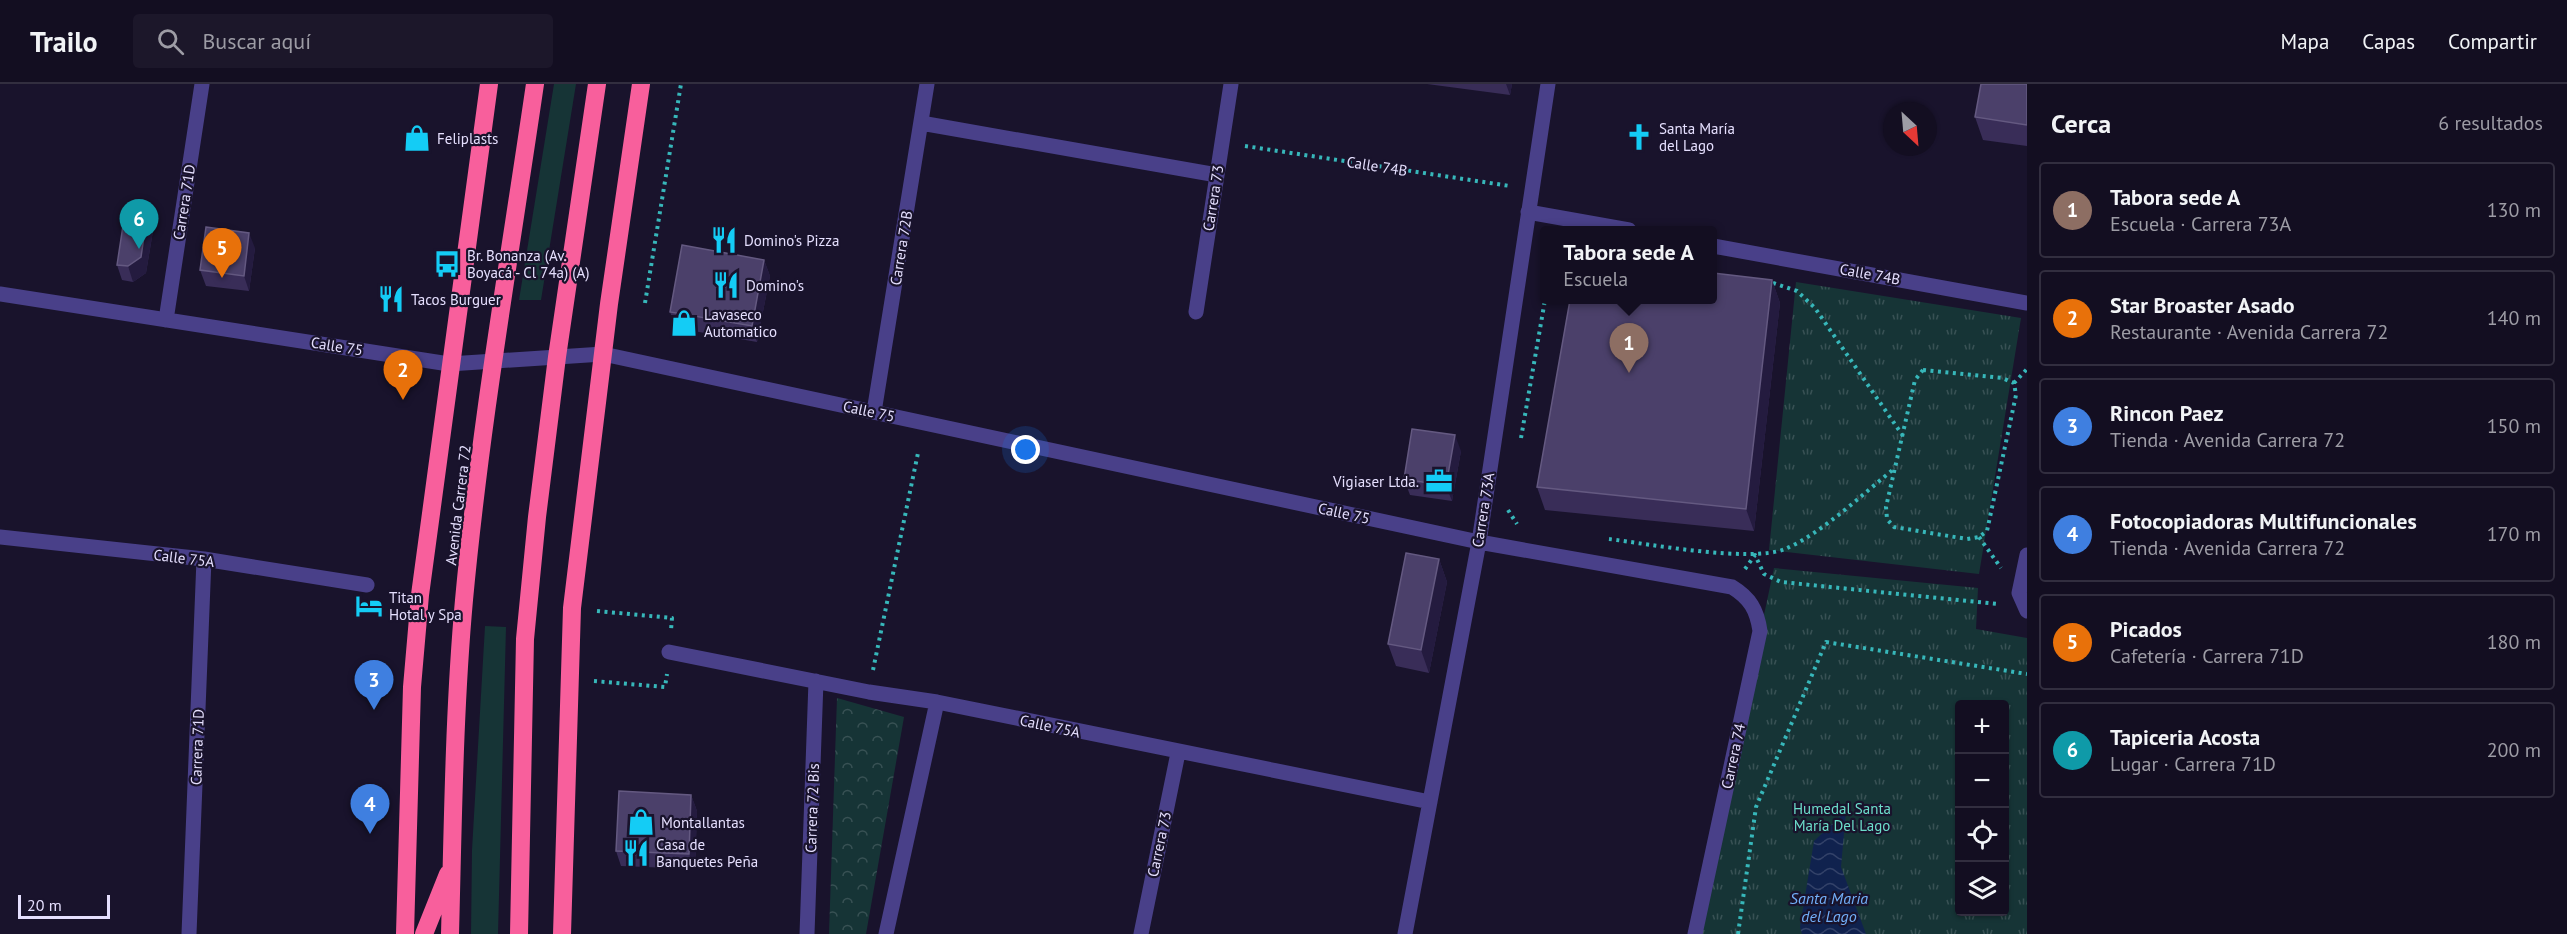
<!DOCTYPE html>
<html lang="es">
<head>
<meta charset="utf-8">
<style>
  body { margin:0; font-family:"PT Sans",sans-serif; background:#1c172a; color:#f1f3f6 }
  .controls { position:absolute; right:18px; bottom:18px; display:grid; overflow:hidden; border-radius:6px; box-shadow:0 2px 4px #0004 }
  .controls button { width:54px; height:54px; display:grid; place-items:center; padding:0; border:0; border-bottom:2px solid #322e3f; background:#130e21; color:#f1f3f6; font:30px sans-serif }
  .compass { position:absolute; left:1883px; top:18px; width:54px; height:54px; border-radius:50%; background:#130e21; box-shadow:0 2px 4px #0004; rotate:154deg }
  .scale { position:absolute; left:18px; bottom:15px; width:92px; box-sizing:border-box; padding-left:6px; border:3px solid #e5dffe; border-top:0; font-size:16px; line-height:21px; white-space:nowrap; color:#e5dffe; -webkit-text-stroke:4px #19132c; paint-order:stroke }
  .you { position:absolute; left:1026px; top:366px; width:21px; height:21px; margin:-15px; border:4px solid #fff; border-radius:50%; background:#1a73e8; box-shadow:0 0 0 9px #1a73e833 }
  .badge { display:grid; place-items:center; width:39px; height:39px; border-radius:50%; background:#b45309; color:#fff; font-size:20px; font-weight:700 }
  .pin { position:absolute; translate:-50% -50px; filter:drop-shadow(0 2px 3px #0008) }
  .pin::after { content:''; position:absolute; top:32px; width:21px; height:18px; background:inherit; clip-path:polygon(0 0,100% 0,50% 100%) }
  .popup { position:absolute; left:1540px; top:142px; width:177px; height:78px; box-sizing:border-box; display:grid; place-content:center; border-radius:6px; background:#130e21; filter:drop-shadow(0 2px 4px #0005); font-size:20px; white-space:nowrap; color:#9d9ca5 }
  .popup b { font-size:22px; color:#f1f3f6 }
  .popup::after { content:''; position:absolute; left:50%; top:100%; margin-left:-12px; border:12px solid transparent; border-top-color:#130e21 }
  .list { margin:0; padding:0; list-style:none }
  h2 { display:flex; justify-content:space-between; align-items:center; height:78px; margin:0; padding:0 24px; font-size:26px }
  h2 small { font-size:20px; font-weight:400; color:#9d9ca5 }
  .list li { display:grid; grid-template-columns:39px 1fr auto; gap:18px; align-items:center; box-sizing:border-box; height:96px; margin:0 12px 12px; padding:0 12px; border:2px solid #322e3f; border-radius:6px }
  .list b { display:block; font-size:22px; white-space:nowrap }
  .list p { margin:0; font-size:20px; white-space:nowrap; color:#9d9ca5 }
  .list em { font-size:20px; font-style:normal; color:#9d9ca5 }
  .icon { flex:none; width:33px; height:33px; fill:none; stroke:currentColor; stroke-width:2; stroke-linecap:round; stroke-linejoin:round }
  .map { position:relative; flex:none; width:2027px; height:850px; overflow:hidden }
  header { display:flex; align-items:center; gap:36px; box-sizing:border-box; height:84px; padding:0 30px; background:#130e21; border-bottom:2px solid #322e3f }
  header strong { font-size:28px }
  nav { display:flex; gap:33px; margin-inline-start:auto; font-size:21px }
  .search { width:420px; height:54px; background:#1c172a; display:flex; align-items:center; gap:15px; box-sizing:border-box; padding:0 21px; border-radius:6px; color:#9d9ca5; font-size:22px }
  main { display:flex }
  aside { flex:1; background:#130e21 }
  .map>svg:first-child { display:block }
  .grass { fill:#163436 }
  .forest { fill:url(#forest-crowns) }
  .park { fill:url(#park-tufts); fill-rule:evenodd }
  .water { fill:url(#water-waves) }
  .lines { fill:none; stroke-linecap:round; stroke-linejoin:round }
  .path { stroke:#37b7ba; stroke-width:4; stroke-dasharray:3 4.5; stroke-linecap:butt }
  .minor { stroke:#494089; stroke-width:15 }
  .highway { stroke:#f85f9c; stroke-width:18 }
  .wall { fill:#392d58 }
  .shaded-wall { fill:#241b3f }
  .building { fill:#4b406a; stroke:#645981; stroke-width:1.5 }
  .labels { text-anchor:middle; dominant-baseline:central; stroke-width:4.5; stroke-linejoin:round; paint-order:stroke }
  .poi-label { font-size:15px; fill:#e5dffe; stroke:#19132c; text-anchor:start }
  .street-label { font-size:15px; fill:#e5dffe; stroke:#19132c }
  .park-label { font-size:15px; fill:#6cddca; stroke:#19132c }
  .water-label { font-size:16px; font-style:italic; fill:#72aff9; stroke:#19132c }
</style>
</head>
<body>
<header>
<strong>Trailo</strong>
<div class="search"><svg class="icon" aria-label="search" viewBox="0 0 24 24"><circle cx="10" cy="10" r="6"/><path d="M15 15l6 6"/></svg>Buscar aquí</div>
<nav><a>Mapa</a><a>Capas</a><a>Compartir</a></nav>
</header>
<main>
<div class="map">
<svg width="2027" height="850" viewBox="0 0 2027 850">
  <defs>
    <pattern id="forest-crowns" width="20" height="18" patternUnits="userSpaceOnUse" patternTransform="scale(1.5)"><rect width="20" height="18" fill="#163436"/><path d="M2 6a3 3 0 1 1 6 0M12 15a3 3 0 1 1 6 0" fill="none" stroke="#385154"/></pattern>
    <pattern id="park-tufts" width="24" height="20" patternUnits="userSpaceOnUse" patternTransform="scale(1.5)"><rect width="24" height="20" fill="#163436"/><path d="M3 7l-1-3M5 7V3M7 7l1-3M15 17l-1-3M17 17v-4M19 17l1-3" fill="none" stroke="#385154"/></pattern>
    <pattern id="water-waves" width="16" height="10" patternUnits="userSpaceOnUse" patternTransform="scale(1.5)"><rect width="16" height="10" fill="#10224e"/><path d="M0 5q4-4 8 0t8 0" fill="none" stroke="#334269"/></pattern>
  </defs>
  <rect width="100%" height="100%" fill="#19132c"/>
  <!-- grass -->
  <path class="grass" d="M554,0H576L541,216H519Z
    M485,542L506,543L498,850H471L472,766Z"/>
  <!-- forest -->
  <path class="forest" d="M837,614L904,633L866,850H829Z"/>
  <!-- park -->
  <path class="park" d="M1796,198L2021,234L1979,490L1769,466Z
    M1774,484L1978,504L1976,545L2027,554V850H1696ZM1960,620H2004V828H1960Z"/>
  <!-- water -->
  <path class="water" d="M1846,727L1841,783L1866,850H1802L1800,843L1814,757Z"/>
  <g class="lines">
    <!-- path -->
    <path class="path" d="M1245,62L1510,102
      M1773,199L1797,207L1815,224L1903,352
      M645,219L681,0
      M1923,286L2002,294L2014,299L2016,311L1987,447L1979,453L1967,455L1894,443L1887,435L1886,423L1915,296Z
      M2014,299L2027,285
      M1521,354L1545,216
      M1508,426L1517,440
      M1979,453L2001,484
      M1609,455C1649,460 1751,479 1785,465C1821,450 1864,409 1895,384
      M1745,485L1755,471L1764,490L1781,498L1998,520
      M597,527L672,534L671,546
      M873,586L918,369
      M594,597L665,603L667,590
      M1738,850L1756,723L1826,558L2027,590"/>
    <!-- minor -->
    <path class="minor" d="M921,39L1217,91
      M1528,128L1629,146
      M1713,162L2027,219
      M0,210L449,280L603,270L1479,458L1732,503C1750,514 1757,526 1760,547L1695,850
      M1196,228L1231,0
      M166,236L202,0
      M874,328L927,0
      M0,453L204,475L367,501
      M2027,471L2019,509L2027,527
      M669,568L869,608L937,618L1430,718
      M189,850L204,475
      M807,850L816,597
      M886,850L937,618
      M1141,850L1178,669
      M1405,850L1479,458L1548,0"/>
    <!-- highway -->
    <path class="highway" d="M405,850L412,603L420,511L489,0
      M424,850L448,790
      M450,850C453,738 454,627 464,516C480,343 510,171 535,0
      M519,850L525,555L537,433L557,273L597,0
      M562,850L572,524L609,220L641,0"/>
  </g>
  <!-- wall -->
  <path class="wall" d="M1427,0H1512L1510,11Z
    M2027,0V62L1983,56L1975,33Z
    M154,141L146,189L133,198L122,196L117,181Z
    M255,164L249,207L206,202L200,186Z
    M764,176L770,192L757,258L676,244L670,228Z
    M1772,196L1780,219L1754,447L1545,426L1537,403Z
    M1461,367L1452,417L1410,411L1404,395Z
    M1439,475L1447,498L1429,589L1396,582L1388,560Z
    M691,711L697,727L695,785L621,782L616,767Z"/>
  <!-- shaded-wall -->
  <path class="shaded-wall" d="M1506,0H1512L1510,11Z
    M148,125L154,141L146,189L133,198L128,182Z
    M249,149L255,164L249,207L244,192Z
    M764,176L770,192L757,258L752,242Z
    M1772,196L1780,219L1754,447L1746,425Z
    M1455,351L1461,367L1452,417L1446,402Z
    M1439,475L1447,498L1429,589L1421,566Z
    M691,711L697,727L695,785L689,770Z"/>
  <!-- building -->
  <path class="building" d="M1981,0H2027V41L1975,33Z
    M126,122L148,125L141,173L128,182L117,181Z
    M206,143L249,149L244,192L200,186Z
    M682,161L764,176L752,242L670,228Z
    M1713,189L1772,196L1746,425L1537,403L1570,216H1713Z
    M1412,345L1455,351L1446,402L1404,395Z
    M1406,469L1439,475L1421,566L1388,560Z
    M619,707L691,711L689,770L616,767Z"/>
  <!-- icons -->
  <defs>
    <symbol id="church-bare" viewBox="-9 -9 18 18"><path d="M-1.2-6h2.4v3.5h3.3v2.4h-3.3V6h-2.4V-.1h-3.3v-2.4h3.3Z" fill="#14ccf5" stroke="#19132c" stroke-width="2.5" paint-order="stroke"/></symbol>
    <symbol id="shop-bare" viewBox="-9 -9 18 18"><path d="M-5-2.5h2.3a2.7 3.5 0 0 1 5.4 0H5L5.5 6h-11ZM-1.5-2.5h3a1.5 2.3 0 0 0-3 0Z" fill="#14ccf5" stroke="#19132c" stroke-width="2.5" paint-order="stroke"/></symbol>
    <symbol id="restaurant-bare" viewBox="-9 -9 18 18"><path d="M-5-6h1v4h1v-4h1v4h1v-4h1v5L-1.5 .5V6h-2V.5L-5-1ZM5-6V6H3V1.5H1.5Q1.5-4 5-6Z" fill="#14ccf5" stroke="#19132c" stroke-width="2.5" paint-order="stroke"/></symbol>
    <symbol id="bus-bare" viewBox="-9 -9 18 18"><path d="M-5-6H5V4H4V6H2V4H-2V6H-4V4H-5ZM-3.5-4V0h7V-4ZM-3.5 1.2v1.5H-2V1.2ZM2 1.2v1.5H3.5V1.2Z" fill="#14ccf5" stroke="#19132c" stroke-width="2.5" paint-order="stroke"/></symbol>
    <symbol id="office-bare" viewBox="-9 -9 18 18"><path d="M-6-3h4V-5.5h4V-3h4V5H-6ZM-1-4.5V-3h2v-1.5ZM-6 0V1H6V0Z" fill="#14ccf5" stroke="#19132c" stroke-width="2.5" paint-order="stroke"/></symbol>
    <symbol id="hotel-bare" viewBox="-9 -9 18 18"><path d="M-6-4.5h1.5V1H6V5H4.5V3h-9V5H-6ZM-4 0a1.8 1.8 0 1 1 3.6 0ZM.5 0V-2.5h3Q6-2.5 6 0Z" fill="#14ccf5" stroke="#19132c" stroke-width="2.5" paint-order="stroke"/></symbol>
  </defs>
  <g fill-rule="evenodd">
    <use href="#church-bare" x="1620" y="34" width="38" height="38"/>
    <use href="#shop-bare" x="398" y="35" width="38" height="38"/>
    <use href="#restaurant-bare" x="705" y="137" width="38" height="38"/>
    <use href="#bus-bare" x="428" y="161" width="38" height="38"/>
    <use href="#restaurant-bare" x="707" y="182" width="38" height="38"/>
    <use href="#restaurant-bare" x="372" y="196" width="38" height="38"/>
    <use href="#shop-bare" x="665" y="220" width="38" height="38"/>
    <use href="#office-bare" x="1420" y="378" width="38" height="38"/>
    <use href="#hotel-bare" x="350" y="503" width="38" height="38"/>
    <use href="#shop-bare" x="622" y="719" width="38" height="38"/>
    <use href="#restaurant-bare" x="617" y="750" width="38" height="38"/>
  </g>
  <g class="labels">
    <!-- poi labels -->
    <g class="poi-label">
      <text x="1659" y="44">Santa María<tspan x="1659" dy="17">del Lago</tspan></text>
      <text x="437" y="54">Feliplasts</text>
      <text x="744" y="156">Domino's Pizza</text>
      <text x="467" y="171">Br. Bonanza (Av.<tspan x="467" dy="17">Boyacá - Cl 74a) (A)</tspan></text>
      <text x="746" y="201">Domino's</text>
      <text x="411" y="215">Tacos Burguer</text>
      <text x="704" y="230">Lavaseco<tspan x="704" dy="17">Automatico</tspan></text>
      <text x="1419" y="397" text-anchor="end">Vigiaser Ltda.</text>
      <text x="389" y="513">Titan<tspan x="389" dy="17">Hotal y Spa</tspan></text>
      <text x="661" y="738">Montallantas</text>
      <text x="656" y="760">Casa de<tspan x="656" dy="17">Banquetes Peña</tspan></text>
    </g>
    <!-- street labels -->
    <g class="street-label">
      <text transform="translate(1377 82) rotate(9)">Calle 74B</text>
      <text transform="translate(1213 114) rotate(-81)">Carrera 73</text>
      <text transform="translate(184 118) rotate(-81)">Carrera 71D</text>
      <text transform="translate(901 164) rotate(-81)">Carrera 72B</text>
      <text transform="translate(1870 190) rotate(10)">Calle 74B</text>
      <text transform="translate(337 262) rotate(9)">Calle 75</text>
      <text transform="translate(869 327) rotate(12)">Calle 75</text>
      <text transform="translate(458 421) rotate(-83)">Avenida Carrera 72</text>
      <text transform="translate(1483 426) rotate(-81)">Carrera 73A</text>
      <text transform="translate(1344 429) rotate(12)">Calle 75</text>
      <text transform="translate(184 474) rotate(7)">Calle 75A</text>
      <text transform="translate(1050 642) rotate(12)">Calle 75A</text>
      <text transform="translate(197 663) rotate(-88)">Carrera 71D</text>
      <text transform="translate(1733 672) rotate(-78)">Carrera 74</text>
      <text transform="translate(812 724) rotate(-88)">Carrera 72 Bis</text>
      <text transform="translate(1159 760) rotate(-78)">Carrera 73</text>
    </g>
    <!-- park labels -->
    <g class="park-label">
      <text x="1842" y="724">Humedal Santa<tspan x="1842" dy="17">María Del Lago</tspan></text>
    </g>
    <!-- water labels -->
    <g class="water-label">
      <text x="1829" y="814">Santa Maria<tspan x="1829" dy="18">del Lago</tspan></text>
    </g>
  </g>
</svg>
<div class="controls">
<button>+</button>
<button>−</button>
<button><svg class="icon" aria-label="locate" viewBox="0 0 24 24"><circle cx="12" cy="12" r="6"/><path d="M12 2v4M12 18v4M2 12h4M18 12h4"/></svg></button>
<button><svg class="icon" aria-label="layers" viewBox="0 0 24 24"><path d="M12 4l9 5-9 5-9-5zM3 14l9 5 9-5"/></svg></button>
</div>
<svg class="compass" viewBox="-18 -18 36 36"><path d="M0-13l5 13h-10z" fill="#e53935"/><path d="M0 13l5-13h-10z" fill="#9d9ca5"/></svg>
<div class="scale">20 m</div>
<div class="you"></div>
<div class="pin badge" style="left:1629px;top:289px;background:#8d6e63">1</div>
<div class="popup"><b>Tabora sede A</b>Escuela</div>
<div class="pin badge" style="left:403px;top:316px;background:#e8710a">2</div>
<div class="pin badge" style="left:374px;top:626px;background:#3f7fe0">3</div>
<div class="pin badge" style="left:370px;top:750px;background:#3f7fe0">4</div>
<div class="pin badge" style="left:222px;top:194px;background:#e8710a">5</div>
<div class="pin badge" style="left:139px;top:165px;background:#0f9aa8">6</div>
</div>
<aside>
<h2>Cerca<small>6 resultados</small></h2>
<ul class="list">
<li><span class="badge" style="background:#8d6e63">1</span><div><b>Tabora sede A</b><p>Escuela · Carrera 73A</p></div><em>130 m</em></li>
<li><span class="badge" style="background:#e8710a">2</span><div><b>Star Broaster Asado</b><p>Restaurante · Avenida Carrera 72</p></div><em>140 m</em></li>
<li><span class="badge" style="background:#3f7fe0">3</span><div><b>Rincon Paez</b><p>Tienda · Avenida Carrera 72</p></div><em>150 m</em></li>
<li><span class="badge" style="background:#3f7fe0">4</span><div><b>Fotocopiadoras Multifuncionales</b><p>Tienda · Avenida Carrera 72</p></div><em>170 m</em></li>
<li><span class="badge" style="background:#e8710a">5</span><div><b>Picados</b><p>Cafetería · Carrera 71D</p></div><em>180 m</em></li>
<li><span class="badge" style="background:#0f9aa8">6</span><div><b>Tapiceria Acosta</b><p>Lugar · Carrera 71D</p></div><em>200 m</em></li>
</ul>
</aside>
</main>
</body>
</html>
